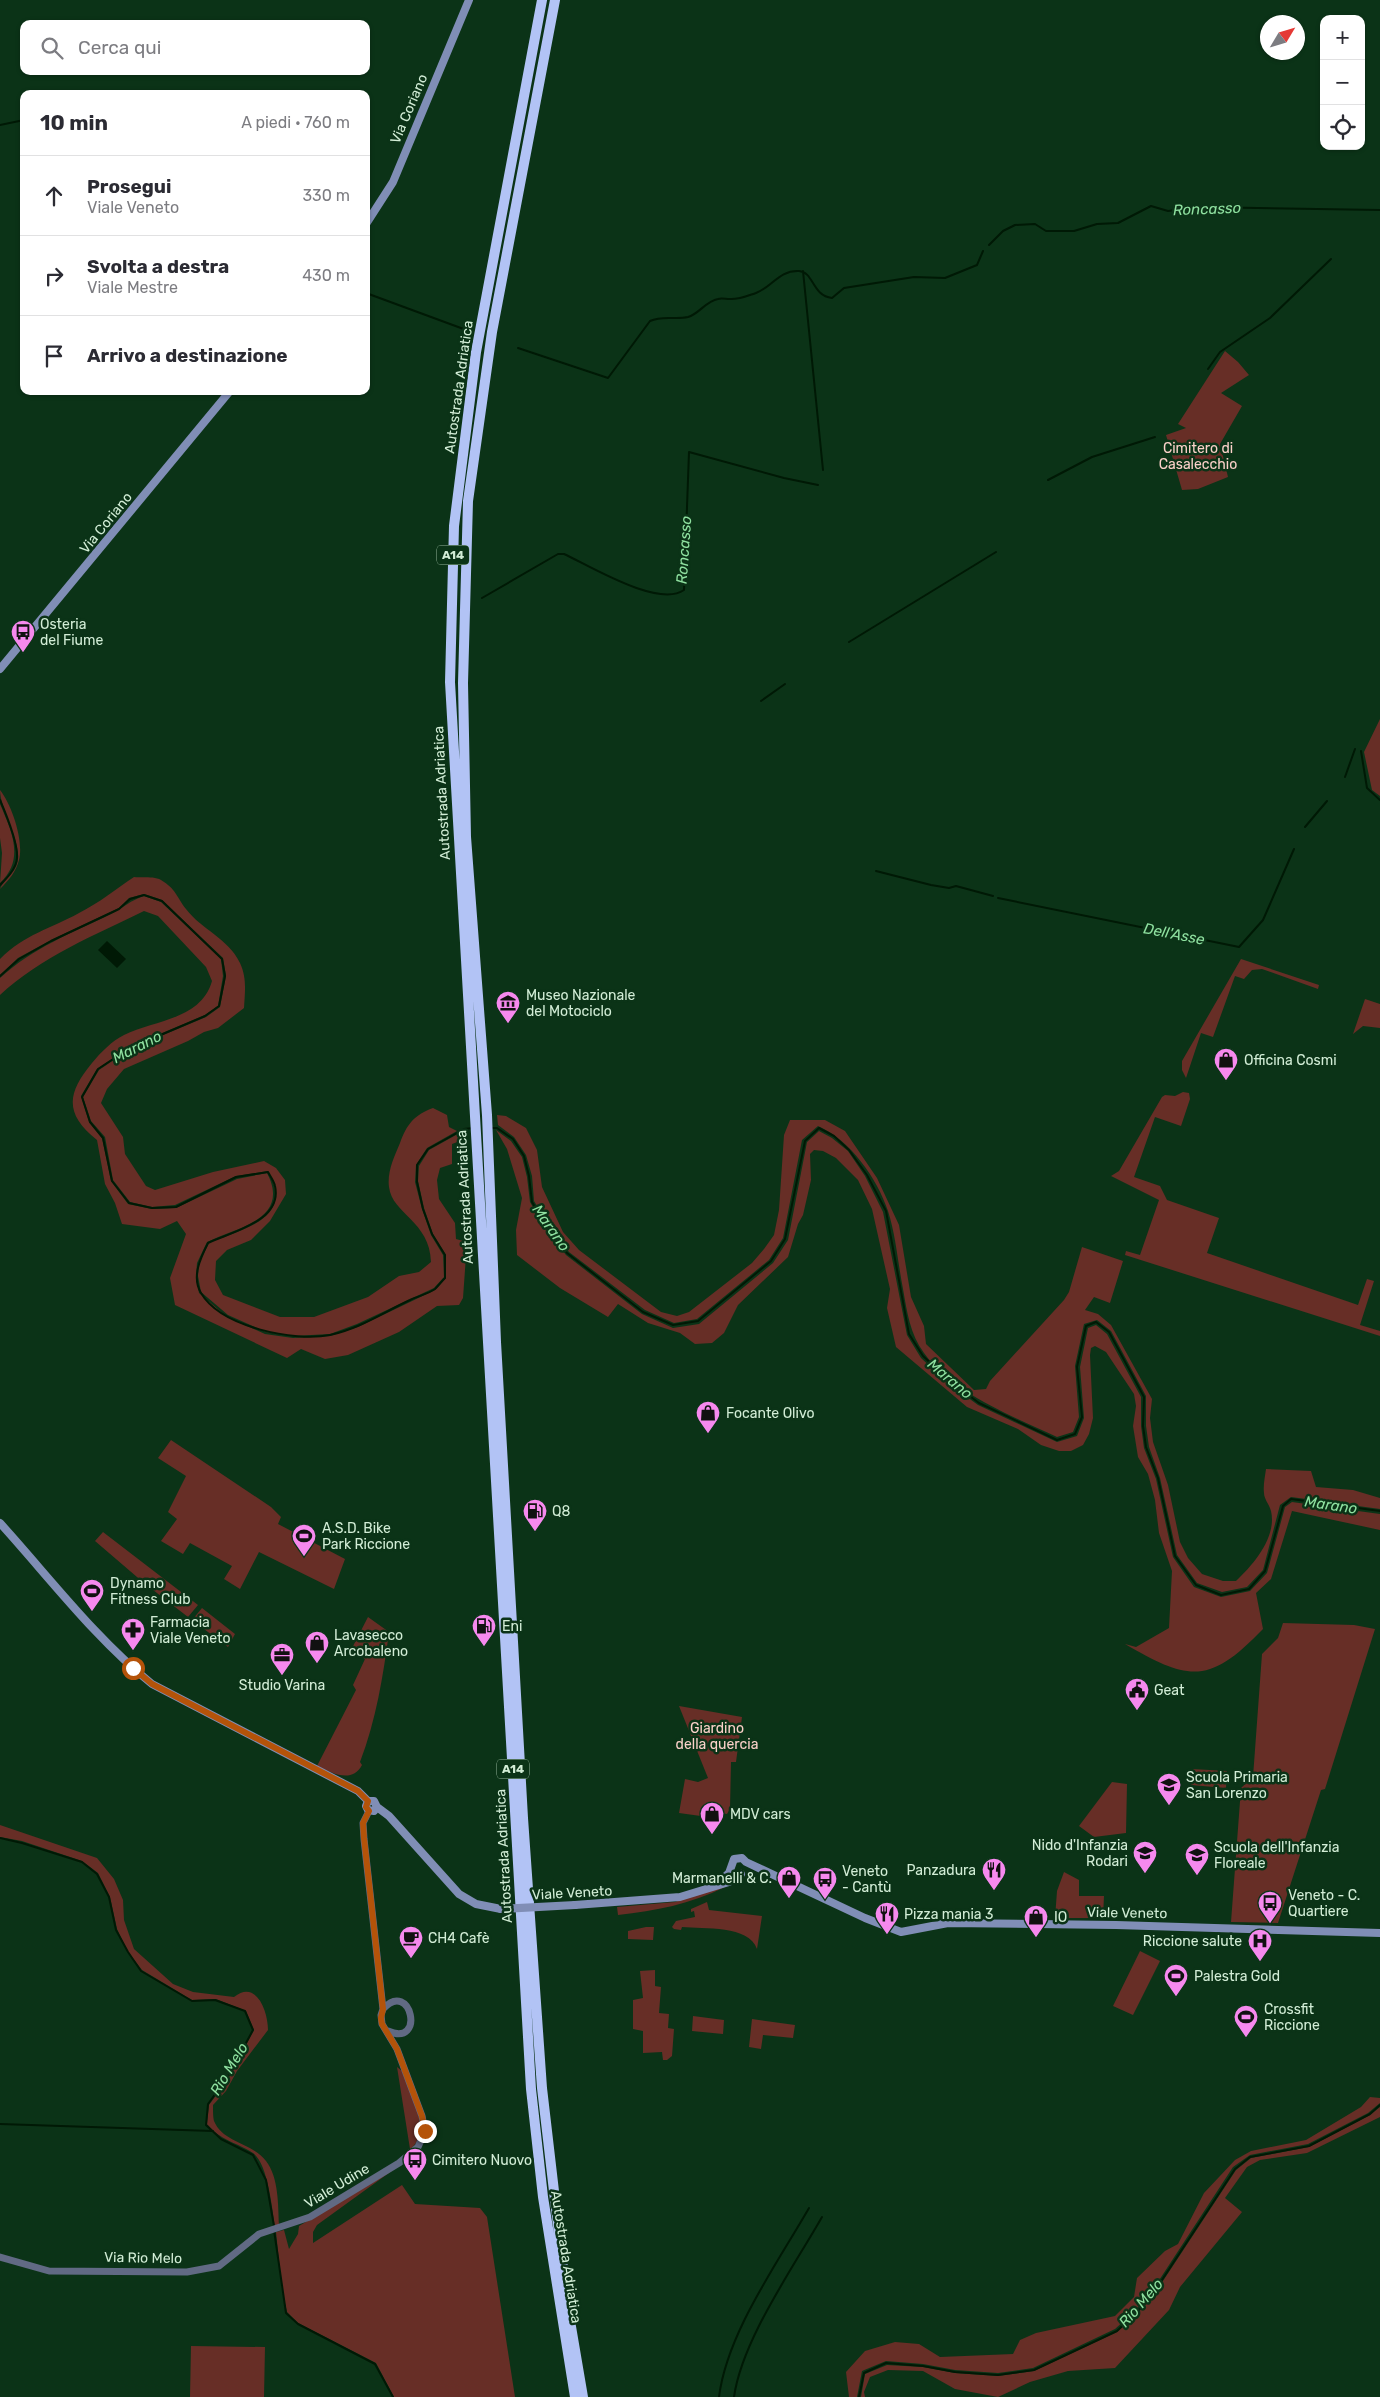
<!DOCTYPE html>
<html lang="it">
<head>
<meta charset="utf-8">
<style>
  body { margin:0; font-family:Rubik,sans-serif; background:#f7f7f7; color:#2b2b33 }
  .controls { position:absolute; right:15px; top:15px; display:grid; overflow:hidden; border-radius:10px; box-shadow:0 1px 4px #0004 }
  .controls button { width:45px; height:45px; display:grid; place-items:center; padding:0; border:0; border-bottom:1px solid #e1e1e2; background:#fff; color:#2b2b33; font:25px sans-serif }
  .compass { position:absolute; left:1260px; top:15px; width:45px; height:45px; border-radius:50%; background:#fff; box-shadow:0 1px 4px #0004; rotate:52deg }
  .stop { position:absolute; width:15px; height:15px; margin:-11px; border:4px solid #b45309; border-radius:50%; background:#fff }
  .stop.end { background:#b45309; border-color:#fff; box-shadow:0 1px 5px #0008 }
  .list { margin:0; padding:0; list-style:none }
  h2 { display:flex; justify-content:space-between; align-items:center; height:65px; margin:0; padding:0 20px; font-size:21px }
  h2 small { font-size:16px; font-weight:400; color:#7c7c81 }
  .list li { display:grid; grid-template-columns:32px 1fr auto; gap:15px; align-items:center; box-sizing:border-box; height:80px; padding:0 20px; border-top:1px solid #e1e1e2 }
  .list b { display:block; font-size:19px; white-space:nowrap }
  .list p { margin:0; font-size:16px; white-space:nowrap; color:#7c7c81 }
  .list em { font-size:16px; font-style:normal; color:#7c7c81 }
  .icon { flex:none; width:28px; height:28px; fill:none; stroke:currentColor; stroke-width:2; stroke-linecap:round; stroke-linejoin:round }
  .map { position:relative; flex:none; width:1380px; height:2397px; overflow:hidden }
  .search { position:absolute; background:#fff; box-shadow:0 1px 4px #0004; left:20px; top:20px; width:350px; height:55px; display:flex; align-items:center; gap:12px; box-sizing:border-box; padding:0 18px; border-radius:10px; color:#7c7c81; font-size:19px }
  .panel { position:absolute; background:#fff; box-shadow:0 1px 4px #0004; left:20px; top:90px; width:350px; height:305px; border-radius:10px }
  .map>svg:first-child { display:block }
  .green { fill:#672e26 }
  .water { fill:#001905 }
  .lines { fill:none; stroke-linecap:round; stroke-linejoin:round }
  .stream { stroke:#001905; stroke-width:2 }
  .tertiary { stroke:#616a84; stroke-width:7 }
  .secondary { stroke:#808eb6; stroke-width:8 }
  .motorway { stroke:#b2c3f5; stroke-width:10 }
  .secondary-bridge { stroke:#808eb6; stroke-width:8 }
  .route { stroke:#b45309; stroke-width:6 }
  .labels { text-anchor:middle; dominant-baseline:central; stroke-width:5; stroke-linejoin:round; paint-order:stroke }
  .shield { fill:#0b3317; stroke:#96b59d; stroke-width:1 }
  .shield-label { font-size:12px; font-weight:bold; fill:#d2edd6 }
  .street-label { font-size:14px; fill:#d2edd6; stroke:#0b3317 }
  .park-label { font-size:14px; fill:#fbd1c9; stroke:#0b3317 }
  .poi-label { font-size:14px; fill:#d2edd6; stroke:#0b3317; text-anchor:start }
  .water-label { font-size:15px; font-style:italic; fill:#8fe1a0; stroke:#0b3317 }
</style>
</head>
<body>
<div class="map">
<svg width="1380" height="2397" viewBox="0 0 1380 2397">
  <rect width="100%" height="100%" fill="#0b3317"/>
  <!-- green -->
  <path class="green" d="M1225,351L1238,362L1249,375L1221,393L1242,406L1220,444L1228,477L1198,489L1182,490L1166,435L1186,428L1178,424Z
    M1380,719V796L1372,790L1364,752Z
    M0,790C12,805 24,841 19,860C16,872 9,880 0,889C4,879 17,872 18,859C20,839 0,809 0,790Z
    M0,804C12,832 25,859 0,883L2,853L0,838Z
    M134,877C142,878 154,876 161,880C176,889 176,896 186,909C202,930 228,938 240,963C247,978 245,991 244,1008L218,1028L204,1032L188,1041L124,1069L107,1089L101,1103L123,1137L125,1154L146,1186L155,1190L213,1172L264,1161L276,1168L285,1180L286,1194L270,1221L251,1240L227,1250L216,1261L215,1280L223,1295L280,1317H314L368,1297L399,1276L419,1272L431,1262C430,1221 392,1214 389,1187C387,1172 394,1157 400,1143C407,1124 414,1115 433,1108L447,1115L449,1127L457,1131L427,1148L416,1165L415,1182L422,1209L431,1235L443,1255L444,1277L434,1288L357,1324L330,1334L293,1336L266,1332L228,1315L201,1292L198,1276L199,1263L209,1243C243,1228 295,1220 268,1171L236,1176L175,1205L152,1207L130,1202L113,1180L105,1137L91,1121L83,1097L99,1070L130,1049L206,1017L220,1007L226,976L223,958L162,900L144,894L129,898L119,908L51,940L18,958L0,975V959C25,934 50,929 79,913C99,903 116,889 134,877Z
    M144,896L161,902L221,959L223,976L218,1006L205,1015L129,1047L97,1069L81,1096L89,1122L102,1138L111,1181L128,1204L152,1209L176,1208L237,1179L267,1173C291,1219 238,1227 207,1242L197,1263L196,1276L199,1293L227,1317L265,1334L293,1338L330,1336L358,1327L435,1290L446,1278V1255L433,1234L424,1208L418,1181L419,1166L429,1150L465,1130L468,1138L452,1144V1164L440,1168L437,1180L439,1199L455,1223L456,1239L467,1242L463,1298L459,1305L437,1306L399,1332L348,1355L325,1359L301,1349L287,1358L175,1305L170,1278L186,1234L177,1221L160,1229L122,1224L115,1203L105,1184L97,1140C64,1114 67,1093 92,1063C101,1052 112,1041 124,1035C154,1020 201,1020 212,981L206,967L158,916L144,911C95,935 41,957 0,995V978C34,947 70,934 111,914C123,908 131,900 144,896Z
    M1241,959L1319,985L1318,989L1262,969L1252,970L1244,979L1235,976L1213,1037L1201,1033L1186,1078L1182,1070V1061Z
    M1365,999L1380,1004V1028L1363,1026L1353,1034Z
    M1183,1092L1189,1093L1190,1099L1181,1126L1155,1117L1134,1177L1160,1186L1167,1200L1219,1218L1207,1253L1358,1305L1367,1279L1374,1281L1360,1325L1380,1331V1336L1125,1255L1126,1251L1140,1255L1159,1200L1111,1176L1119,1171L1162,1097L1165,1095L1175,1096Z
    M497,1115L506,1116L526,1128L537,1150L542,1187L563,1232L579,1250L661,1312L677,1316L689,1312L752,1263L764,1249L774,1235L779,1210L784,1135L790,1120H825L845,1131L877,1178L899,1225L911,1297L924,1326L926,1344L974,1390L986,1389L990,1381L1064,1300L1069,1292L1082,1247L1123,1261L1110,1303L1094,1297L1085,1310L1098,1314L1111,1325L1152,1399L1150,1418L1153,1442L1168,1485L1180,1542L1188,1558L1202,1574L1223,1581H1236C1254,1564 1277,1537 1271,1511C1269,1504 1264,1499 1264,1493C1263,1485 1265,1477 1266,1469L1311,1471L1316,1487L1353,1490L1380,1498V1509L1291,1497L1280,1505L1263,1570L1247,1587L1222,1592L1197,1583L1177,1555L1160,1478L1149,1447L1146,1426V1396L1111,1331L1097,1320L1084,1324L1075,1366L1079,1417L1073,1432L1057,1437C1014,1417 952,1393 924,1353C910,1334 907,1312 903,1289C898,1264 896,1236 888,1211C877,1178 850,1140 818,1126L802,1140L783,1238L769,1260L697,1319L674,1323L645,1310L569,1252L547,1222L534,1201L532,1176L526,1155L514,1137L498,1125Z
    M496,1130L511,1141L522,1157L527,1177L530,1202L543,1225L566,1255L642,1314L673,1328L699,1324L773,1263L788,1240L807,1142L819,1131L832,1138L848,1151L865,1176L883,1212L907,1335L921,1358L948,1383L978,1405L1057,1442L1077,1436L1084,1418L1080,1367L1088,1328L1096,1325L1107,1334L1141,1397V1426L1144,1448L1156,1479L1173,1557L1194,1587L1221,1597L1250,1591L1267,1573L1285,1507L1292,1502L1380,1514V1530L1292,1511L1271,1579L1256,1593L1263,1629C1210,1684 1190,1682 1125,1644L1136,1647L1169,1628L1172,1571L1159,1533L1155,1500L1148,1474L1138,1457L1133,1426L1136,1406L1134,1394L1106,1352L1095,1346L1091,1348L1090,1355L1093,1418L1089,1434L1083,1445L1071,1451H1059L1041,1445L1018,1429L967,1407L896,1347L887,1308L890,1289L872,1209L858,1180L836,1158L823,1151L814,1150L810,1154L811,1180L803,1215L798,1224L788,1257L738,1305L724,1333L712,1343L695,1344L680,1333L648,1323L618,1304L608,1317L560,1288L517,1255L516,1230L522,1198L507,1149Z
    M171,1440L271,1507L281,1517L278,1524L345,1559L334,1589L259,1552L240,1589L224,1579L232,1566L190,1543L183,1554L161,1541L177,1519L168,1512L186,1476L158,1458Z
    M103,1532L198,1605L188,1617L144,1583L95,1541Z
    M202,1608L235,1634L228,1647L192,1620Z
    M368,1617L389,1632C383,1677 376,1720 360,1762L362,1765C352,1784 332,1773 317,1766L356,1690L353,1685L365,1659L351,1650Z
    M1283,1623L1354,1625L1375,1629L1325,1789L1321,1790L1278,1923L1231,1922L1241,1788L1253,1777L1262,1654L1278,1638Z
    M679,1706L742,1717L736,1762H731L730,1809L727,1814L709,1811L708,1817L679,1813L685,1779L698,1782L708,1778Z
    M1192,1769L1227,1771L1226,1788L1191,1785Z
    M1112,1782L1127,1784L1126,1833L1094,1837L1079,1826Z
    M0,1825L97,1858L114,1879L123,1900L124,1920L134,1949L173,1984L193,1992L234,1997C256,1979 268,2011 268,2030L237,2071L226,2091L213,2105C213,2110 213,2117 214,2121C223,2143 253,2143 266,2161C279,2178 278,2205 279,2225L275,2227C272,2209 268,2164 253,2153C236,2142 221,2141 207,2124L209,2105L228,2079L254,2030L246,2011L216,1999L192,2000L142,1970L128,1952L117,1929L110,1897L98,1873L82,1861L22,1841L0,1837Z
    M1064,1872L1079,1880V1896H1104L1103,1918H1055L1057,1891Z
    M727,1883L725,1887C690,1904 656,1911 618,1915L617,1907L675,1902Z
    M707,1902L709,1910L762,1916L757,1949C749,1925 704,1929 682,1927L681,1930L674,1929L672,1927L676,1921L695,1917L694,1911L691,1912V1909Z
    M646,1927H654L653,1940L628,1939V1931Z
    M1140,1951L1160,1961L1133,2015L1113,2006Z
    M655,1970V1986L661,1987L659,2013L669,2014L668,2028L674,2029L672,2056L667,2060H663L662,2052L643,2053V2031L633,2029V2000L643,1998L640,1971Z
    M693,2016L724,2020L723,2034L692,2031Z
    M752,2019L795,2025L793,2038L763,2035L761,2049L749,2047Z
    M397,2067L402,2071C409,2091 434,2132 410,2149Z
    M1370,2097L1380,2098V2103L1368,2113L1308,2144L1250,2155L1233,2167L1154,2288L1136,2310L1115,2329L1033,2368L998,2373L955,2370L923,2364L886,2361L862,2371L857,2397H849L846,2372L865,2351L895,2342L919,2344L940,2357L1013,2354L1020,2340L1036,2333L1115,2316L1134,2297L1137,2278L1165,2251L1178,2244L1204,2193L1235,2160L1251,2151L1306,2140L1361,2107Z
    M1380,2107V2117L1307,2153L1260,2160L1247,2167L1225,2198L1242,2212L1180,2287L1169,2310L1115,2368L1068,2371L1030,2382L998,2397L955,2389L923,2371L888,2370L870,2377L864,2392L865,2397H861L865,2374L887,2365L923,2367L955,2373L998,2376L1034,2371L1117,2332L1138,2313L1157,2290L1236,2170L1251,2158L1309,2147L1370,2115Z
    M393,2170L317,2225L313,2232V2243L402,2185L415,2204L480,2208L487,2217L515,2397H394L376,2363L298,2323L287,2312L282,2290L276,2232L284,2230L289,2249L298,2234L299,2226Z
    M191,2346L265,2347L264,2397H190Z"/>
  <!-- water -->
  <path class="water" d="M107,941L126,959L117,968L98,950Z"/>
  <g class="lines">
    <!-- stream -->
    <path class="stream" d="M0,125L24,120
      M989,245L1003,231L1015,225L1035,224L1046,231H1074L1097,224L1118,223L1151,206L1168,211L1200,207L1380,210
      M803,271L823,470
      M366,293L469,331
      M518,348L608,378L650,321C663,315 675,320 688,317C699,314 706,301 718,299C721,298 726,299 729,299C738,300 747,296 756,293C772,287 779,270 799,271C814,272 812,296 832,298L844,288L914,277L945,278L977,265L983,251
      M1208,369L1220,352L1270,318L1331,259
      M1048,480L1092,457L1155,437
      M482,598L558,554H564C590,566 658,608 684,590L689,452L784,478L818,485
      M849,642L996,552
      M761,701L785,684
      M1361,751L1367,788L1380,800
      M1345,777L1355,749
      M0,800C6,814 18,844 17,858C16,869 7,878 0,885
      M1305,827L1327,801
      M876,871L931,885L949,888L956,886L993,896
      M998,898L1239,947L1263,920L1294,849
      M0,976L19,959L51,941L119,909L130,899L144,895L162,901L222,959L225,976L219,1006L205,1016L130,1048L98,1069L82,1097L90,1122L103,1138L112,1181L129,1203L152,1208L176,1207L236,1177L268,1172C270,1176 274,1181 275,1186C283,1221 231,1232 208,1243C201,1257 191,1277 201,1293C221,1327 294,1342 330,1335C359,1329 384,1312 410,1300C418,1296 428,1294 435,1289C438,1286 442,1281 445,1278V1255L432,1234L423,1209L417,1182V1165L428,1149L464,1129L473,1128
      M490,1128H497L513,1139L524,1156L529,1176L532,1202L545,1223L567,1253L643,1312L673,1325L698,1321L771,1261L785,1239L805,1141L819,1128L834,1136L849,1150L867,1175L886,1211L909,1334L923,1356L950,1381L979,1403L1057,1440L1075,1434L1082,1417L1077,1367L1086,1326L1096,1322L1109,1332L1144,1397L1143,1426L1146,1447L1158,1478L1175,1556L1196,1585L1221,1595L1249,1589L1265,1571L1283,1506L1291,1499L1380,1511
      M0,1838L22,1843L82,1862L97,1874L109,1897L116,1930L128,1952L141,1971L192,2001L215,2000L245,2011L253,2030L227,2078L208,2104L206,2125L221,2139L253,2155L266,2180L274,2226
      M0,2124L213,2131
      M274,2230L286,2313L298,2324L375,2364L393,2397
      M719,2397C727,2333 777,2264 809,2208
      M734,2397C742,2340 793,2268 822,2217
      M859,2397L864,2373L886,2363L923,2366L955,2372L998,2375L1034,2370L1117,2331L1137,2312L1156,2289L1235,2169L1250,2157L1309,2146L1370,2114L1380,2105"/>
    <!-- tertiary -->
    <path class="tertiary" d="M383,2009C411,1978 426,2048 388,2031
      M0,2257L49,2271L187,2272L219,2266L259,2234L310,2217L399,2163L418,2147L425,2131L422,2116L397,2049L382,2024L381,2015L383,2009L364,1839L363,1823L369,1811"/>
    <!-- secondary -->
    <path class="secondary" d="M366,224L393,182L469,0
      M0,669L230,391
      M0,1523C49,1577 95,1638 152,1684L358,1791L368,1801H374L377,1807L389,1816L459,1894L476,1904L501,1909
      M368,1801L366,1806L368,1810L374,1811L377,1807
      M717,1884L729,1873L734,1859L742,1858L746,1862L865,1918L901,1932L948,1923L1116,1925L1380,1933
      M575,1905L680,1897L729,1882L741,1874"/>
    <!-- motorway -->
    <path class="motorway" d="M542,0L476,352L454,526L450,682L531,2089L543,2197L575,2397
      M555,0L492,332L468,501L463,683L466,837L487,1115L496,1342L523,1818L542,2088L567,2303L583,2397"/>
    <!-- secondary-bridge -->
    <path class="secondary-bridge" d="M501,1909L575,1905"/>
  </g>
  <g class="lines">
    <!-- route -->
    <path class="route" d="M133,1668L152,1684L358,1791L368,1801L366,1807L369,1811L363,1823L364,1838L383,2009L381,2018L382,2024L397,2049L422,2116L425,2131"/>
  </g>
  <!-- icons -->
  <defs>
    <symbol id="bus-pin" viewBox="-11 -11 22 30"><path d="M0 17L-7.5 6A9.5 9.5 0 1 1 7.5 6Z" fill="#f689ee" stroke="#0b3317"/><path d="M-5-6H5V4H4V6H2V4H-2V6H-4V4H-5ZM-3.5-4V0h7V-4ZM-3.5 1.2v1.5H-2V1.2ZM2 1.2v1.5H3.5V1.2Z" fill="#111"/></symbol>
    <symbol id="museum-pin" viewBox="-11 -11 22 30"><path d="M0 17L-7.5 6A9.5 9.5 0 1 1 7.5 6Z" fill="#f689ee" stroke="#0b3317"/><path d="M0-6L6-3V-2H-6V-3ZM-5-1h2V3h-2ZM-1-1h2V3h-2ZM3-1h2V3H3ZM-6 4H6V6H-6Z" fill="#111"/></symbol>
    <symbol id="shop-pin" viewBox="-11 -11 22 30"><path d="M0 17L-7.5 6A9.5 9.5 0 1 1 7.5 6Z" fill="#f689ee" stroke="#0b3317"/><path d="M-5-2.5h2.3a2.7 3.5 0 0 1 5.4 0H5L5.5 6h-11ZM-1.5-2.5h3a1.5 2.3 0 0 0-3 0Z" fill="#111"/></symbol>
    <symbol id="fuel-pin" viewBox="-11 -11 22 30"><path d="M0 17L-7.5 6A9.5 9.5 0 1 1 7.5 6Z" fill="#f689ee" stroke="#0b3317"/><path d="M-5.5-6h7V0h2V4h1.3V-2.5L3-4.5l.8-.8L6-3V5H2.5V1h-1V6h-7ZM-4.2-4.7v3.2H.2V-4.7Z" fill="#111"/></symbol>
    <symbol id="stadium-pin" viewBox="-11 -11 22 30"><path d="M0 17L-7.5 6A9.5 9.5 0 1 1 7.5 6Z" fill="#f689ee" stroke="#0b3317"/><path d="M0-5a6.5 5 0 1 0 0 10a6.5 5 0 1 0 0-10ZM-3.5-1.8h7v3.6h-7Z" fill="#111"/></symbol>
    <symbol id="pharmacy-pin" viewBox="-11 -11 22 30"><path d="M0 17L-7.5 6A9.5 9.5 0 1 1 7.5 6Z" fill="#f689ee" stroke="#0b3317"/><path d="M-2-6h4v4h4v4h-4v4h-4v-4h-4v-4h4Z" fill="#111"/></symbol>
    <symbol id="office-pin" viewBox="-11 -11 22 30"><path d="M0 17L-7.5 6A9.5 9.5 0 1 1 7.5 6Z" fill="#f689ee" stroke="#0b3317"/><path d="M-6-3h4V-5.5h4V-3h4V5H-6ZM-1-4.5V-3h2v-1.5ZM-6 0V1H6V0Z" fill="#111"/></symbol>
    <symbol id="civic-pin" viewBox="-11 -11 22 30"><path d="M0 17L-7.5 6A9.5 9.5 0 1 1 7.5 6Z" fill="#f689ee" stroke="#0b3317"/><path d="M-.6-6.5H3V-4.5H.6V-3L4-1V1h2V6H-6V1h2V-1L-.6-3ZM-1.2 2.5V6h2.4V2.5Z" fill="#111"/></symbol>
    <symbol id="school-pin" viewBox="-11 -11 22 30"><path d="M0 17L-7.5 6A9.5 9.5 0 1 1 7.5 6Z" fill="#f689ee" stroke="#0b3317"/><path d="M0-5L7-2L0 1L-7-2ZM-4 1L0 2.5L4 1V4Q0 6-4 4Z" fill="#111"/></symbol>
    <symbol id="restaurant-pin" viewBox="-11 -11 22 30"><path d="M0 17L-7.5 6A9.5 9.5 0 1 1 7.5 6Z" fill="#f689ee" stroke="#0b3317"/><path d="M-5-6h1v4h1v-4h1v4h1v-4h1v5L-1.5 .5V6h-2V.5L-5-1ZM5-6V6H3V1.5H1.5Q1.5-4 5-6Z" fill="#111"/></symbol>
    <symbol id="cafe-pin" viewBox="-11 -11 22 30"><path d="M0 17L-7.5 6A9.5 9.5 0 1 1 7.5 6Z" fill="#f689ee" stroke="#0b3317"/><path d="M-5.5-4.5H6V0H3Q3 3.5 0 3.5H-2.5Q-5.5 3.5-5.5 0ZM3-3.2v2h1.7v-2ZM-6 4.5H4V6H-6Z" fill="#111"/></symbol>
    <symbol id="hospital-pin" viewBox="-11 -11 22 30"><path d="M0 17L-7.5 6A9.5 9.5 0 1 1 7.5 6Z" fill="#f689ee" stroke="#0b3317"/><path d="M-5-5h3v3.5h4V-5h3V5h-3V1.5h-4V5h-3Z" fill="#111"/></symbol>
  </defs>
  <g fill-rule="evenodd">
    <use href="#bus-pin" x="9" y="618" width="28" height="38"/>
    <use href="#museum-pin" x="494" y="989" width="28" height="38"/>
    <use href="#shop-pin" x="1212" y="1046" width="28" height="38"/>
    <use href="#shop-pin" x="694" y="1399" width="28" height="38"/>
    <use href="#fuel-pin" x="521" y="1497" width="28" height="38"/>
    <use href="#stadium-pin" x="290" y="1522" width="28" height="38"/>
    <use href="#stadium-pin" x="78" y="1577" width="28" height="38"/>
    <use href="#fuel-pin" x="470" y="1612" width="28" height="38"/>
    <use href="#pharmacy-pin" x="119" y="1616" width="28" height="38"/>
    <use href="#shop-pin" x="303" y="1629" width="28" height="38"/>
    <use href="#office-pin" x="268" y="1641" width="28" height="38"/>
    <use href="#civic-pin" x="1123" y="1676" width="28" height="38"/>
    <use href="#school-pin" x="1155" y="1771" width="28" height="38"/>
    <use href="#shop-pin" x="698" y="1800" width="28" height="38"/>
    <use href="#school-pin" x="1131" y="1839" width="28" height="38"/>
    <use href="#school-pin" x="1183" y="1841" width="28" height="38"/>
    <use href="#restaurant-pin" x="980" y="1856" width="28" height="38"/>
    <use href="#shop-pin" x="775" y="1864" width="28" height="38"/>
    <use href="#bus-pin" x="811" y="1865" width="28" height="38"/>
    <use href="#bus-pin" x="1256" y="1889" width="28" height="38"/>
    <use href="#restaurant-pin" x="873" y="1900" width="28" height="38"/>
    <use href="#shop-pin" x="1022" y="1903" width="28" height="38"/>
    <use href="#cafe-pin" x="397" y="1924" width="28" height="38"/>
    <use href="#hospital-pin" x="1246" y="1927" width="28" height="38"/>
    <use href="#stadium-pin" x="1162" y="1962" width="28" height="38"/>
    <use href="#stadium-pin" x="1232" y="2003" width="28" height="38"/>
    <use href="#bus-pin" x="401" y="2146" width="28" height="38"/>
  </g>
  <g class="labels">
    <!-- shield labels -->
    <g class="shield">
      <rect x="437" y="545.5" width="32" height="19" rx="4"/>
      <rect x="497" y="1759.5" width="32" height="19" rx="4"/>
    </g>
    <g class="shield-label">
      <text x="453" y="555">A14</text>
      <text x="513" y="1769">A14</text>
    </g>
    <!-- street labels -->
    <g class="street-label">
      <text transform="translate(409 109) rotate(-67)">Via Coriano</text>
      <text transform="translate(459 387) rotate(-82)">Autostrada Adriatica</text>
      <text transform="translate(106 523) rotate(-51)">Via Coriano</text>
      <text transform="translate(442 793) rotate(-93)">Autostrada Adriatica</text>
      <text transform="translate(465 1197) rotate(-93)">Autostrada Adriatica</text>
      <text transform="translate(504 1856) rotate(-93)">Autostrada Adriatica</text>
      <text transform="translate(572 1893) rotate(-3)">Viale Veneto</text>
      <text transform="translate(1127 1913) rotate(1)">Viale Veneto</text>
      <text transform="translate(337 2186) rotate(-31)">Viale Udine</text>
      <text transform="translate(566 2257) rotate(81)">Autostrada Adriatica</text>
      <text transform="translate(143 2258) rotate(1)">Via Rio Melo</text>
    </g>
    <!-- park labels -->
    <g class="park-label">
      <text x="1198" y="448">Cimitero di<tspan x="1198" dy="16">Casalecchio</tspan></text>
      <text x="717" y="1728">Giardino<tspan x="717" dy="16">della quercia</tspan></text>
    </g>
    <!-- poi labels -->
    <g class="poi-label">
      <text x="40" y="624">Osteria<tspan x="40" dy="16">del Fiume</tspan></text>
      <text x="526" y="995">Museo Nazionale<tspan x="526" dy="16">del Motociclo</tspan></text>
      <text x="1244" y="1060">Officina Cosmi</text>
      <text x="726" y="1413">Focante Olivo</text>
      <text x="552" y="1511">Q8</text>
      <text x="322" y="1528">A.S.D. Bike<tspan x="322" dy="16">Park Riccione</tspan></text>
      <text x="110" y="1583">Dynamo<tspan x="110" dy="16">Fitness Club</tspan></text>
      <text x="150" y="1622">Farmacia<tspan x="150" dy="16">Viale Veneto</tspan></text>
      <text x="502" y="1626">Eni</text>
      <text x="334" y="1635">Lavasecco<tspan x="334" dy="16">Arcobaleno</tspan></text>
      <text x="282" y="1685" text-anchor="middle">Studio Varina</text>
      <text x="1154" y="1690">Geat</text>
      <text x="1186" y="1777">Scuola Primaria<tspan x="1186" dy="16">San Lorenzo</tspan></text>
      <text x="730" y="1814">MDV cars</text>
      <text x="1128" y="1845" text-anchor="end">Nido d'Infanzia<tspan x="1128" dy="16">Rodari</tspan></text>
      <text x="1214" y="1847">Scuola dell'Infanzia<tspan x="1214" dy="16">Floreale</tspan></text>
      <text x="976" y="1870" text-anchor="end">Panzadura</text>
      <text x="842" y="1871">Veneto<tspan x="842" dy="16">- Cantù</tspan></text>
      <text x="772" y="1878" text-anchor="end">Marmanelli &amp; C.</text>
      <text x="1288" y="1895">Veneto - C.<tspan x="1288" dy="16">Quartiere</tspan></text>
      <text x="904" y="1914">Pizza mania 3</text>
      <text x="1054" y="1917">IO</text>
      <text x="428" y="1938">CH4 Cafè</text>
      <text x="1242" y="1941" text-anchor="end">Riccione salute</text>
      <text x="1194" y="1976">Palestra Gold</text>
      <text x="1264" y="2009">Crossfit<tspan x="1264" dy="16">Riccione</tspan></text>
      <text x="432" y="2160">Cimitero Nuovo</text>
    </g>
    <!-- water labels -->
    <g class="water-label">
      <text transform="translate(1207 209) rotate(-2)">Roncasso</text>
      <text transform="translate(684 550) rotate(-86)">Roncasso</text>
      <text transform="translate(1174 934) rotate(11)">Dell'Asse</text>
      <text transform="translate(137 1047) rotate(-27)">Marano</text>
      <text transform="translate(551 1228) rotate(55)">Marano</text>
      <text transform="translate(950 1379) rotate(40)">Marano</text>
      <text transform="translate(1331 1505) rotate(8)">Marano</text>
      <text transform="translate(229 2069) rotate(-59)">Rio Melo</text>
      <text transform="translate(1141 2303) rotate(-49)">Rio Melo</text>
    </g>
  </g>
</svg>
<div class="controls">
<button>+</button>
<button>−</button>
<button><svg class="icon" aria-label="locate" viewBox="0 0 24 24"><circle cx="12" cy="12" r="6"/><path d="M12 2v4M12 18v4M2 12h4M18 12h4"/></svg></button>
</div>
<svg class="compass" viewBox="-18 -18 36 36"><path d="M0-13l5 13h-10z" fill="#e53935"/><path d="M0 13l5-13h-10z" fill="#7c7c81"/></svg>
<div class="stop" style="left:133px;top:1668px"></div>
<div class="stop end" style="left:425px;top:2131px"></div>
<div class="search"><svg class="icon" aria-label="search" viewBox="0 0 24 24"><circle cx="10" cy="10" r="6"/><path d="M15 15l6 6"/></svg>Cerca qui</div>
<section class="panel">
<h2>10 min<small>A piedi · 760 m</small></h2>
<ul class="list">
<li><svg class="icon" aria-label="ahead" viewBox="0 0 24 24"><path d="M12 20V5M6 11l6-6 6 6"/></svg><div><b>Prosegui</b><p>Viale Veneto</p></div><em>330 m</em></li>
<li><svg class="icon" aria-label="right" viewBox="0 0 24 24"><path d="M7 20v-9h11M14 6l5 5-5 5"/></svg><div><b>Svolta a destra</b><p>Viale Mestre</p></div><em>430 m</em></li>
<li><svg class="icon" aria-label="arrive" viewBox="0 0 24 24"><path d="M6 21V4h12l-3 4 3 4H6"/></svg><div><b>Arrivo a destinazione</b></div></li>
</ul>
</section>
</div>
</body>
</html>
